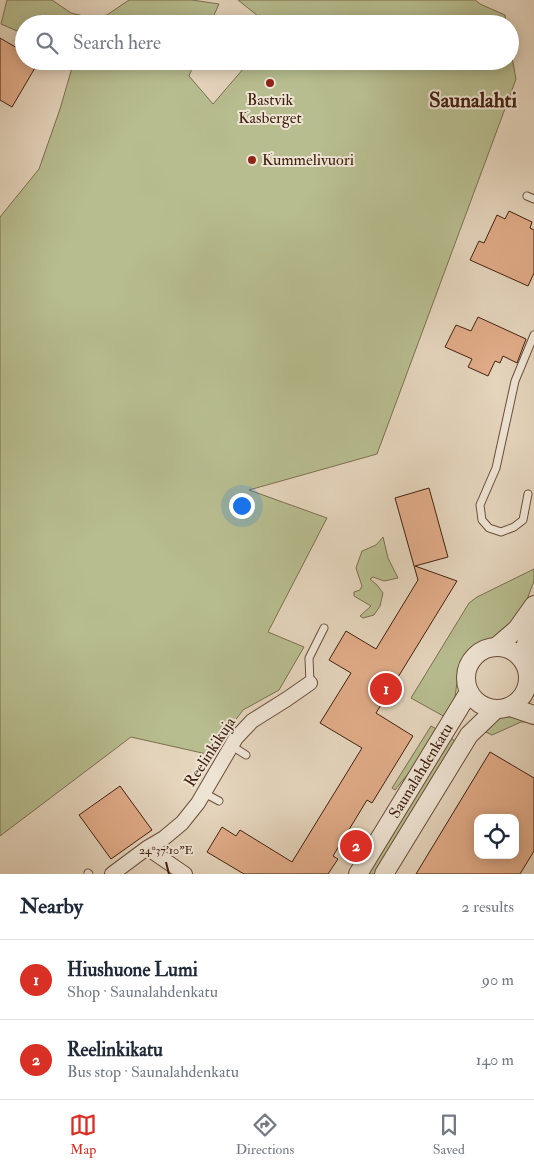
<!DOCTYPE html>
<html lang="en">
<head>
<meta charset="utf-8">
<style>
  body { margin:0; font-family:"IM FELL Double Pica",serif; background:#f2f2f3; color:#1f2937 }
  .controls { position:absolute; right:15px; bottom:15px; display:grid; overflow:hidden; border-radius:10px; box-shadow:0 2px 12px #0003 }
  .controls button { width:45px; height:45px; display:grid; place-items:center; padding:0; border:0; border-bottom:1px solid #e0e1e3; background:#fff; color:#1f2937; font:25px sans-serif }
  .you { position:absolute; left:241px; top:505px; width:18px; height:18px; margin:-12px; border:4px solid #fff; border-radius:50%; background:#1a73e8; box-shadow:0 0 0 8px #1a73e833 }
  .badge { display:grid; place-items:center; width:32px; height:32px; border-radius:50%; background:#d93025; color:#fff; font-size:16px; font-weight:700 }
  .pin { position:absolute; translate:-50% -50%; border:2px solid #fff; box-shadow:0 1px 5px #0006 }
  .list { margin:0; padding:0; list-style:none }
  h2 { display:flex; justify-content:space-between; align-items:center; height:65px; margin:0; padding:0 20px; font-size:21px }
  h2 small { font-size:16px; font-weight:400; color:#747a83 }
  .list li { display:grid; grid-template-columns:32px 1fr auto; gap:15px; align-items:center; box-sizing:border-box; height:80px; padding:0 20px; border-top:1px solid #e0e1e3 }
  .list b { display:block; font-size:19px; white-space:nowrap }
  .list p { margin:0; font-size:16px; white-space:nowrap; color:#747a83 }
  .list em { font-size:16px; font-style:normal; color:#747a83 }
  .icon { flex:none; width:28px; height:28px; fill:none; stroke:currentColor; stroke-width:2; stroke-linecap:round; stroke-linejoin:round }
  .map { position:relative; flex:none; width:534px; height:874px; overflow:hidden }
  .search { position:absolute; background:#fff; box-shadow:0 2px 12px #0003; left:15px; right:15px; top:15px; height:55px; display:flex; align-items:center; gap:12px; box-sizing:border-box; padding:0 18px; border-radius:28px; color:#747a83; font-size:19px }
  .sheet { height:225px; background:#fff }
  nav { display:flex; justify-content:space-around; align-items:center; box-sizing:border-box; height:70px; border-top:1px solid #e0e1e3; background:#fff; font-size:14px; color:#747a83 }
  nav a { display:grid; justify-items:center; gap:2px }
  nav .on { color:#d93025 }
  .map>svg:first-child { display:block }
  .green { fill:#b7bd8f; stroke:#7c6f50 }
  .building { fill:#e1ac89; stroke:#422110; fill-rule:evenodd }
  .lines { fill:none; stroke-linecap:round; stroke-linejoin:round }
  .service-casing { stroke:#6b4e3b; stroke-width:9 }
  .minor-casing { stroke:#6b4e3b; stroke-width:16 }
  .tertiary-casing { stroke:#6b4e3b; stroke-width:20 }
  .service { stroke:#eee4d4; stroke-width:7 }
  .minor { stroke:#eee4d4; stroke-width:14 }
  .tertiary { stroke:#eee4d4; stroke-width:18 }
  .ticks { fill:none; stroke:#422110; stroke-width:2 }
  .poi-dot { fill:#8f2418; stroke:#eee4d4; stroke-width:2 }
  .labels { text-anchor:middle; dominant-baseline:central; stroke-width:4; stroke-linejoin:round; paint-order:stroke }
  .poi-label { font-size:16px; fill:#422110; stroke:#eee4d4 }
  .street-label { font-size:16px; fill:#422110; stroke:#eee4d4 }
  .district-label { font-size:21px; font-weight:bold; fill:#422110; stroke:#eee4d4 }
  .ticks-label { font-size:12px; text-anchor:middle; fill:#422110; stroke:#eee4d4; stroke-width:4; stroke-linejoin:round; paint-order:stroke }
</style>
</head>
<body>
<div class="map">
<svg width="534" height="874" viewBox="0 0 534 874">
  <rect width="100%" height="100%" fill="#e5d5bd"/>
  <filter id="stains"><feTurbulence type="fractalNoise" baseFrequency=".004" numOctaves="4"/><feColorMatrix values="0 0 0 0 .2 0 0 0 0 .09 0 0 0 0 .02 0 0 0 .5 -.17"/></filter>
  <radialGradient id="worn" r=".72"><stop offset=".6" stop-color="#630" stop-opacity="0"/><stop offset="1" stop-color="#630" stop-opacity=".3"/></radialGradient>
  <!-- green -->
  <path class="green" d="M7,0H52L71,13L92,18L107,15L129,0H192L219,4L210,24H24V34L1,24Z
    M238,0H475L480,4L505,15L506,24H268Z
    M510,47L516,79L377,454L249,490L327,518L268,632L304,647L279,690L243,710L219,742L211,755L131,737L0,836V217L39,169L60,109L74,61H195L189,76L213,104L250,61H510Z
    M383,537L388,558L398,578L384,581L373,577L370,579L377,585L383,593L380,606L374,615L363,618L360,616L371,606L354,596V592L360,590L362,586L356,568L362,551L376,545Z
    M534,569V581L526,602L518,616L495,638L470,649L463,657L459,668L455,697L445,717L411,698L469,603L477,597Z
    M501,716L520,718L529,722H521L492,735L480,729L494,719Z
    M431,726L438,730L419,760L395,790L392,788Z
    M449,737L457,742L377,874H365Z"/>
  <!-- building -->
  <path class="building" d="M0,38L24,52V61H39L12,107L0,100Z
    M509,211L532,222L530,228L534,230V273L528,286L470,260L479,241L484,243L497,215L505,219Z
    M478,317L526,339L517,363L503,356L500,363L495,361L488,376L468,367L472,359L445,347L456,325L471,331Z
    M429,488L448,557L415,566L457,581L376,713L413,736L372,803L367,800L333,856L338,859L328,874H244L207,852L222,827L236,836L240,830L292,862L362,748L320,723L351,673L329,660L346,631L376,649L418,580L395,498Z
    M490,752L534,778V851L520,874H416ZM478,818H515V855H478Z
    M120,786L152,830L111,859L79,815Z"/>
  <g class="lines">
    <defs>
      <path id="service" d="M527,196L534,199
        M528,494L523,520L514,527L501,532L489,528L482,520L480,505L496,468L515,381L534,335
        M310,683L309,658L324,628
        M232,746L246,755
        M204,793L219,801
        M88,873L89,874"/>
      <path id="minor" d="M147,848L164,838L182,823L198,803L236,738L252,721L287,699L310,683
        M112,874L147,848L185,874"/>
      <g id="tertiary">
        <circle cx="497" cy="678" r="31"/>
        <path d="M496,647L517,629L534,605"/>
        <path d="M525,663L526,644L534,616"/>
        <path d="M510,707L534,715"/>
        <path id="s1" d="M358,874L469,692"/>
        <path d="M384,874L469,735L495,710"/>
      </g>
    </defs>
    <!-- service casing -->
    <use href="#service" class="service-casing"/>
    <!-- minor casing -->
    <use href="#minor" class="minor-casing"/>
    <!-- tertiary casing -->
    <use href="#tertiary" class="tertiary-casing"/>
    <!-- service -->
    <use href="#service" class="service"/>
    <!-- minor -->
    <use href="#minor" class="minor"/>
    <!-- tertiary -->
    <use href="#tertiary" class="tertiary"/>
  </g>
  <!-- ticks -->
  <path class="ticks" d="M166,862L169,874"/>
  <!-- markers -->
  <g class="poi-dot">
    <circle cx="270" cy="83" r="5"/>
    <circle cx="252" cy="160" r="5"/>
  </g>
  <g class="labels">
    <!-- poi labels -->
    <g class="poi-label">
      <text x="270" y="100">Bastvik<tspan x="270" dy="18">Kasberget</tspan></text>
      <text x="262" y="160" text-anchor="start">Kummelivuori</text>
    </g>
    <!-- street labels -->
    <g class="street-label">
      <text transform="translate(210 752) rotate(-57)">Reelinkikuja</text>
      <text stroke="none"><textPath href="#s1" startOffset="121">Saunalahdenkatu</textPath></text>
    </g>
    <!-- district labels -->
    <g class="district-label">
      <text x="473" y="100">Saunalahti</text>
    </g>
  </g>
  <g class="ticks-label">
    <text x="166" y="854">24°37'10"E</text>
  </g>
  <rect width="100%" height="100%" filter="url(#stains)"/>
  <rect width="100%" height="100%" fill="url(#worn)"/>
</svg>
<div class="controls">
<button><svg class="icon" aria-label="locate" viewBox="0 0 24 24"><circle cx="12" cy="12" r="6"/><path d="M12 2v4M12 18v4M2 12h4M18 12h4"/></svg></button>
</div>
<div class="you"></div>
<div class="pin badge" style="left:386px;top:689px">1</div>
<div class="pin badge" style="left:356px;top:846px">2</div>
<div class="search"><svg class="icon" aria-label="search" viewBox="0 0 24 24"><circle cx="10" cy="10" r="6"/><path d="M15 15l6 6"/></svg>Search here</div>
</div>
<section class="sheet">
<h2>Nearby<small>2 results</small></h2>
<ul class="list">
<li><span class="badge">1</span><div><b>Hiushuone Lumi</b><p>Shop · Saunalahdenkatu</p></div><em>90 m</em></li>
<li><span class="badge">2</span><div><b>Reelinkikatu</b><p>Bus stop · Saunalahdenkatu</p></div><em>140 m</em></li>
</ul>
</section>
<nav>
<a class="on"><svg class="icon" aria-label="map" viewBox="0 0 24 24"><path d="M3 6l6-2 6 2 6-2v14l-6 2-6-2-6 2zM9 4v14M15 6v14"/></svg>Map</a>
<a><svg class="icon" aria-label="directions" viewBox="0 0 24 24"><path d="M12 3l9 9-9 9-9-9zM9 14v-3h6M13 9l2 2-2 2"/></svg>Directions</a>
<a><svg class="icon" aria-label="saved" viewBox="0 0 24 24"><path d="M7 4h10v16l-5-4-5 4z"/></svg>Saved</a>
</nav>
</body>
</html>
